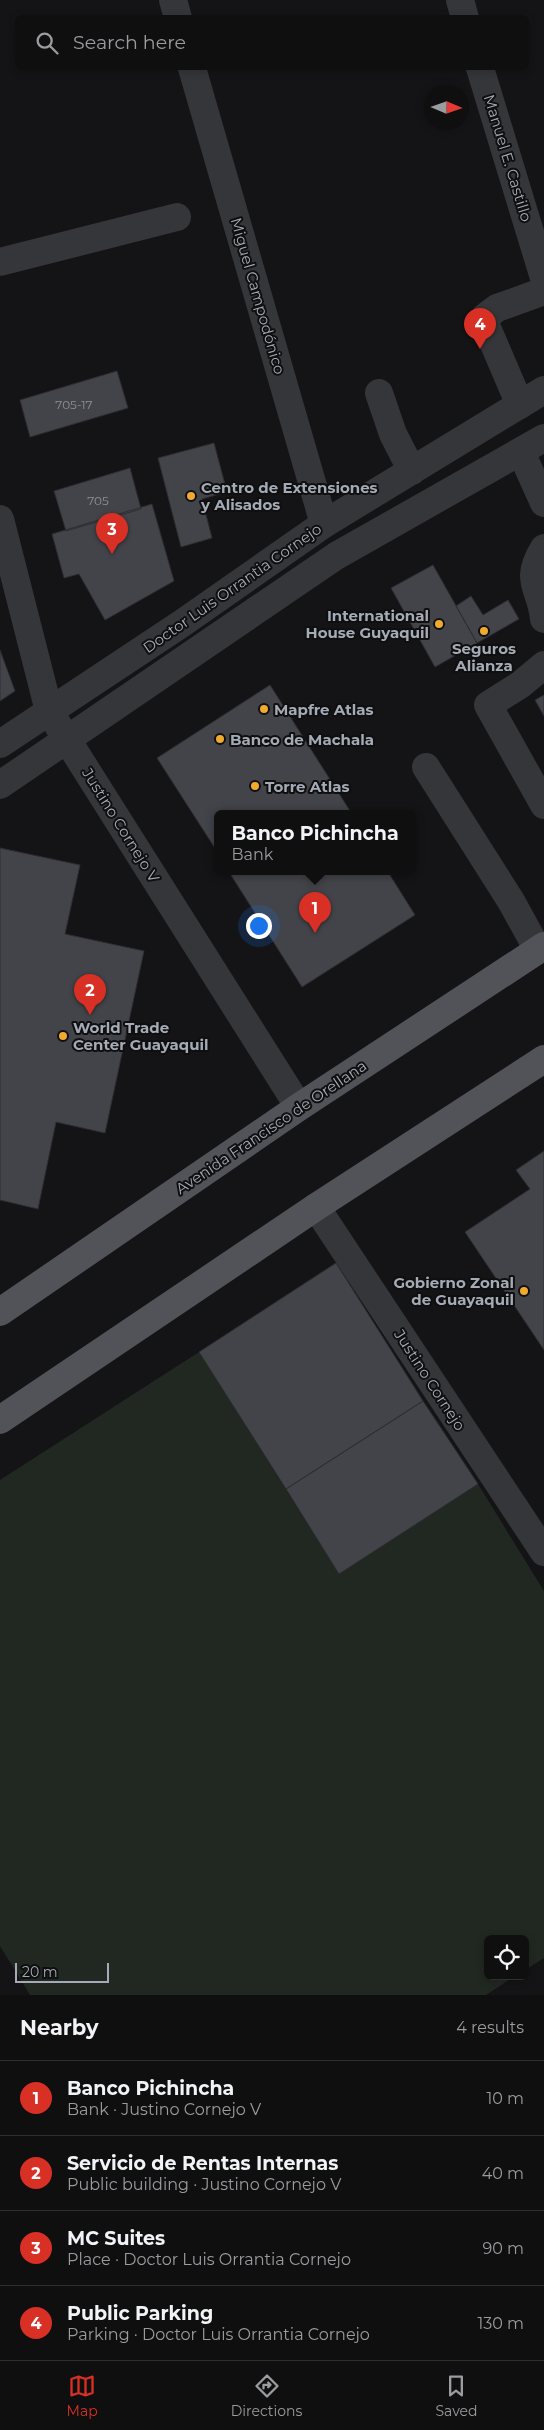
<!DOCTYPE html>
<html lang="en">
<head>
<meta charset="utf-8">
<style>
  body { margin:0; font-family:Montserrat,sans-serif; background:#1d1d1e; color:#f1f3f6 }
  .controls { position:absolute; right:15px; bottom:15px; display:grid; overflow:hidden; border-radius:8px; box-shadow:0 2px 8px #0003 }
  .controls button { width:45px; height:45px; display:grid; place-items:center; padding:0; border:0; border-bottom:1px solid #2f2f30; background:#0f0f10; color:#f1f3f6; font:25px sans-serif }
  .compass { position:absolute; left:424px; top:85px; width:45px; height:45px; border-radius:50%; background:#0f0f10; box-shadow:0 2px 8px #0003; rotate:92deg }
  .scale { position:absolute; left:15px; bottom:12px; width:94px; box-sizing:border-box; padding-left:5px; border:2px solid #a5abb6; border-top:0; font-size:14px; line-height:18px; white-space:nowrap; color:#a5abb6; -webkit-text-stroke:4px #0f0f10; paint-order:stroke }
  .you { position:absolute; left:258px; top:925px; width:18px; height:18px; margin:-12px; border:4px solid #fff; border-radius:50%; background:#1a73e8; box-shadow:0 0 0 8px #1a73e833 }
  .badge { display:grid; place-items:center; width:32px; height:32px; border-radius:50%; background:#d93025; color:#fff; font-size:16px; font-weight:700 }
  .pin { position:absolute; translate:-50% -41px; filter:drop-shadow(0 1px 2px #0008) }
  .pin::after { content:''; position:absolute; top:26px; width:18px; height:15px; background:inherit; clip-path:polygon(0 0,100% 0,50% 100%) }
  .popup { position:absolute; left:214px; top:810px; width:202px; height:65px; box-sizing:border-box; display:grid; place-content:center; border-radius:8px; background:#0f0f10; filter:drop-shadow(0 1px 4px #0005); font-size:16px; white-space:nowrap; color:#9b9c9f }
  .popup b { font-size:19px; color:#f1f3f6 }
  .popup::after { content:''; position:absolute; left:50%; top:100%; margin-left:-10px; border:10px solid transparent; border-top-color:#0f0f10 }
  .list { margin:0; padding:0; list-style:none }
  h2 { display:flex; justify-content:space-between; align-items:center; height:65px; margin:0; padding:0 20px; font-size:21px }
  h2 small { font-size:16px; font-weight:400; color:#9b9c9f }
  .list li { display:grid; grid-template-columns:32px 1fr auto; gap:15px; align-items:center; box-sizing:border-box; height:75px; padding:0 20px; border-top:1px solid #2f2f30 }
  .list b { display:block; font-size:19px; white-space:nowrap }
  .list p { margin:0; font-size:16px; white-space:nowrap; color:#9b9c9f }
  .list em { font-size:16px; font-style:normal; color:#9b9c9f }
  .icon { flex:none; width:28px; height:28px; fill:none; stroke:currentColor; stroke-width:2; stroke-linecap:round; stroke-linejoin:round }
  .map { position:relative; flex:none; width:544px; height:1995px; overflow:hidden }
  .search { position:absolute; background:#0f0f10; box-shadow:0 2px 8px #0003; left:15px; right:15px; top:15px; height:55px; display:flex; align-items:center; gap:12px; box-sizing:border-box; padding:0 18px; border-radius:8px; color:#9b9c9f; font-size:19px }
  .sheet { height:365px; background:#0f0f10 }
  nav { display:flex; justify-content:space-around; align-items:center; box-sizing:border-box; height:70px; border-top:1px solid #2f2f30; background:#0f0f10; font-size:14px; color:#9b9c9f }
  nav a { display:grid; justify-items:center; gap:2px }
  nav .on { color:#d93025 }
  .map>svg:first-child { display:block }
  .green { fill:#202821 }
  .building { fill:#434449; stroke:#2e2e32 }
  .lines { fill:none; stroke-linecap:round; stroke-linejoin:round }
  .minor { stroke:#35363a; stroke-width:28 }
  .major { stroke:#515359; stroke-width:28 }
  .poi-dot { fill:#f1aa30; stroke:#0f0f10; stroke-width:2 }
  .labels { text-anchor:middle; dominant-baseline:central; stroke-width:4; stroke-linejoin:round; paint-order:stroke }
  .number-label { font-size:12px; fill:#8c919b }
  .street-label { font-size:15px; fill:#a5abb6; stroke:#0f0f10 }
  .poi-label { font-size:15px; font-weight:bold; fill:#a5abb6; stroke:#0f0f10; text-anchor:start }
</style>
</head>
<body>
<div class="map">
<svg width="544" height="1995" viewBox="0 0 544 1995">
  <rect width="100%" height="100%" fill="#141416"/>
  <!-- green -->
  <path class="green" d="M199,1352L339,1574L478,1484L544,1591V1958L525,1970V1939H488V1976H515L486,1995H30L0,1946V1480Z"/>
  <!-- building -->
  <path class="building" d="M117,371L128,408L30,437L20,400Z
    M214,443L227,492L202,499L212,538L181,547L158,458Z
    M130,468L141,509L66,531L54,491Z
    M152,504L174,581L105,620L79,574L64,578L52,534Z
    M433,565L477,643L435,667L391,588Z
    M471,596L483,615L508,600L519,619L477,643L456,606Z
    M0,650L15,691L0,701Z
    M270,685L352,814H218V853L157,758Z
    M544,695V716L535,700Z
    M0,848L80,865L65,934L144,951L105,1133L56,1122L38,1209L0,1200Z
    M229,872H388L415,915L302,987Z
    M544,1151V1350L465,1232L530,1189L516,1170Z
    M336,1263L423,1401L286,1489L199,1352Z
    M423,1401L478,1484L339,1574L286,1489Z"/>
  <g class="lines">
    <!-- minor -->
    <path class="minor" d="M173,0L178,18
      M460,0L465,18
      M192,68L324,524
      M480,68L544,278
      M0,262L177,217
      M379,393L393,434L412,471
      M520,405L485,323V317L497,308L544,291
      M521,452L544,503
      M0,519L49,711L299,1107
      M544,548C523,582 541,587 544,619
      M544,665L520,685L488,705L544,805
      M0,744L181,624L324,524L544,390
      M426,767L511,901L538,950
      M0,785L336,556L544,438
      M316,1207L544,1552"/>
    <!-- major -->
    <path class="major" d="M0,1312L299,1107L544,946
      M0,1420L316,1207L544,1059"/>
  </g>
  <!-- markers -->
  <g class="poi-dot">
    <circle cx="191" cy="496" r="5"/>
    <circle cx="439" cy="624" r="5"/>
    <circle cx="484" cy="631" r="5"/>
    <circle cx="264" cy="709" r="5"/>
    <circle cx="220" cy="739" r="5"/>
    <circle cx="255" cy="786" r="5"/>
    <circle cx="63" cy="1036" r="5"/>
    <circle cx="524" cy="1291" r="5"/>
  </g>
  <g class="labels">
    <!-- number labels -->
    <g class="number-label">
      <text x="74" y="404">705-17</text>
      <text x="98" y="500">705</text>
    </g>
    <!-- street labels -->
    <g class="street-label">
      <text transform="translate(508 158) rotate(73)">Manuel E. Castillo</text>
      <text transform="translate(258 296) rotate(74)">Miguel Campodónico</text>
      <text transform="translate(232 588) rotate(-35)">Doctor Luis Orrantia Cornejo</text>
      <text transform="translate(121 825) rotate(58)">Justino Cornejo V</text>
      <text transform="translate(271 1127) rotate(-34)">Avenida Francisco de Orellana</text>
      <text transform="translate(430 1380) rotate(57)">Justino Cornejo</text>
    </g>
    <!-- poi labels -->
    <g class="poi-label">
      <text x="201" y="487">Centro de Extensiones<tspan x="201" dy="17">y Alisados</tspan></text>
      <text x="429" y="615" text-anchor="end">International<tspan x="429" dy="17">House Guyaquil</tspan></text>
      <text x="484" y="648" text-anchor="middle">Seguros<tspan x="484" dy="17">Alianza</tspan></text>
      <text x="274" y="709">Mapfre Atlas</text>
      <text x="230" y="739">Banco de Machala</text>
      <text x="265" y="786">Torre Atlas</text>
      <text x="73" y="1027">World Trade<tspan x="73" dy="17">Center Guayaquil</tspan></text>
      <text x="514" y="1282" text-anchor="end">Gobierno Zonal<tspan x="514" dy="17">de Guayaquil</tspan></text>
    </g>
  </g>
</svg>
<div class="controls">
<button><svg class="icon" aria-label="locate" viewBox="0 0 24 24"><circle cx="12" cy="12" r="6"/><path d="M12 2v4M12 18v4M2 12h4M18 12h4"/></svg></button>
</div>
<svg class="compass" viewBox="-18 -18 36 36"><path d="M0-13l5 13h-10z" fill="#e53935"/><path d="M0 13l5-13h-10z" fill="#9b9c9f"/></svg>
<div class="scale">20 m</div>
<div class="you"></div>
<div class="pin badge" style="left:315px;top:933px">1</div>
<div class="popup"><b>Banco Pichincha</b>Bank</div>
<div class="pin badge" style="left:90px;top:1015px">2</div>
<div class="pin badge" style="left:112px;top:554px">3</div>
<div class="pin badge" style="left:480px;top:349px">4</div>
<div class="search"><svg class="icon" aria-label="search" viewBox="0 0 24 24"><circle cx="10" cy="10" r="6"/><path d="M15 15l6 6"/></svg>Search here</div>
</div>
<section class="sheet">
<h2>Nearby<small>4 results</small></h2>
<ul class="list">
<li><span class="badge">1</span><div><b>Banco Pichincha</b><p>Bank · Justino Cornejo V</p></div><em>10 m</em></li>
<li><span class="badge">2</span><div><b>Servicio de Rentas Internas</b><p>Public building · Justino Cornejo V</p></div><em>40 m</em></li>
<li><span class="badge">3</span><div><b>MC Suites</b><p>Place · Doctor Luis Orrantia Cornejo</p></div><em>90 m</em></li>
<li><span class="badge">4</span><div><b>Public Parking</b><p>Parking · Doctor Luis Orrantia Cornejo</p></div><em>130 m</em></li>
</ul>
</section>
<nav>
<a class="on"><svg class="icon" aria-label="map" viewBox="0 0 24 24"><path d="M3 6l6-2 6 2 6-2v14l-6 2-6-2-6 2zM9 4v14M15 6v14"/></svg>Map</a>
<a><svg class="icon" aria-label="directions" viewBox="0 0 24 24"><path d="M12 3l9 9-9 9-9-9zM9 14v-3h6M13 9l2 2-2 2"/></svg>Directions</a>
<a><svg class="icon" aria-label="saved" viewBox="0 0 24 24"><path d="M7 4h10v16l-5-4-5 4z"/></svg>Saved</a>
</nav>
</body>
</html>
